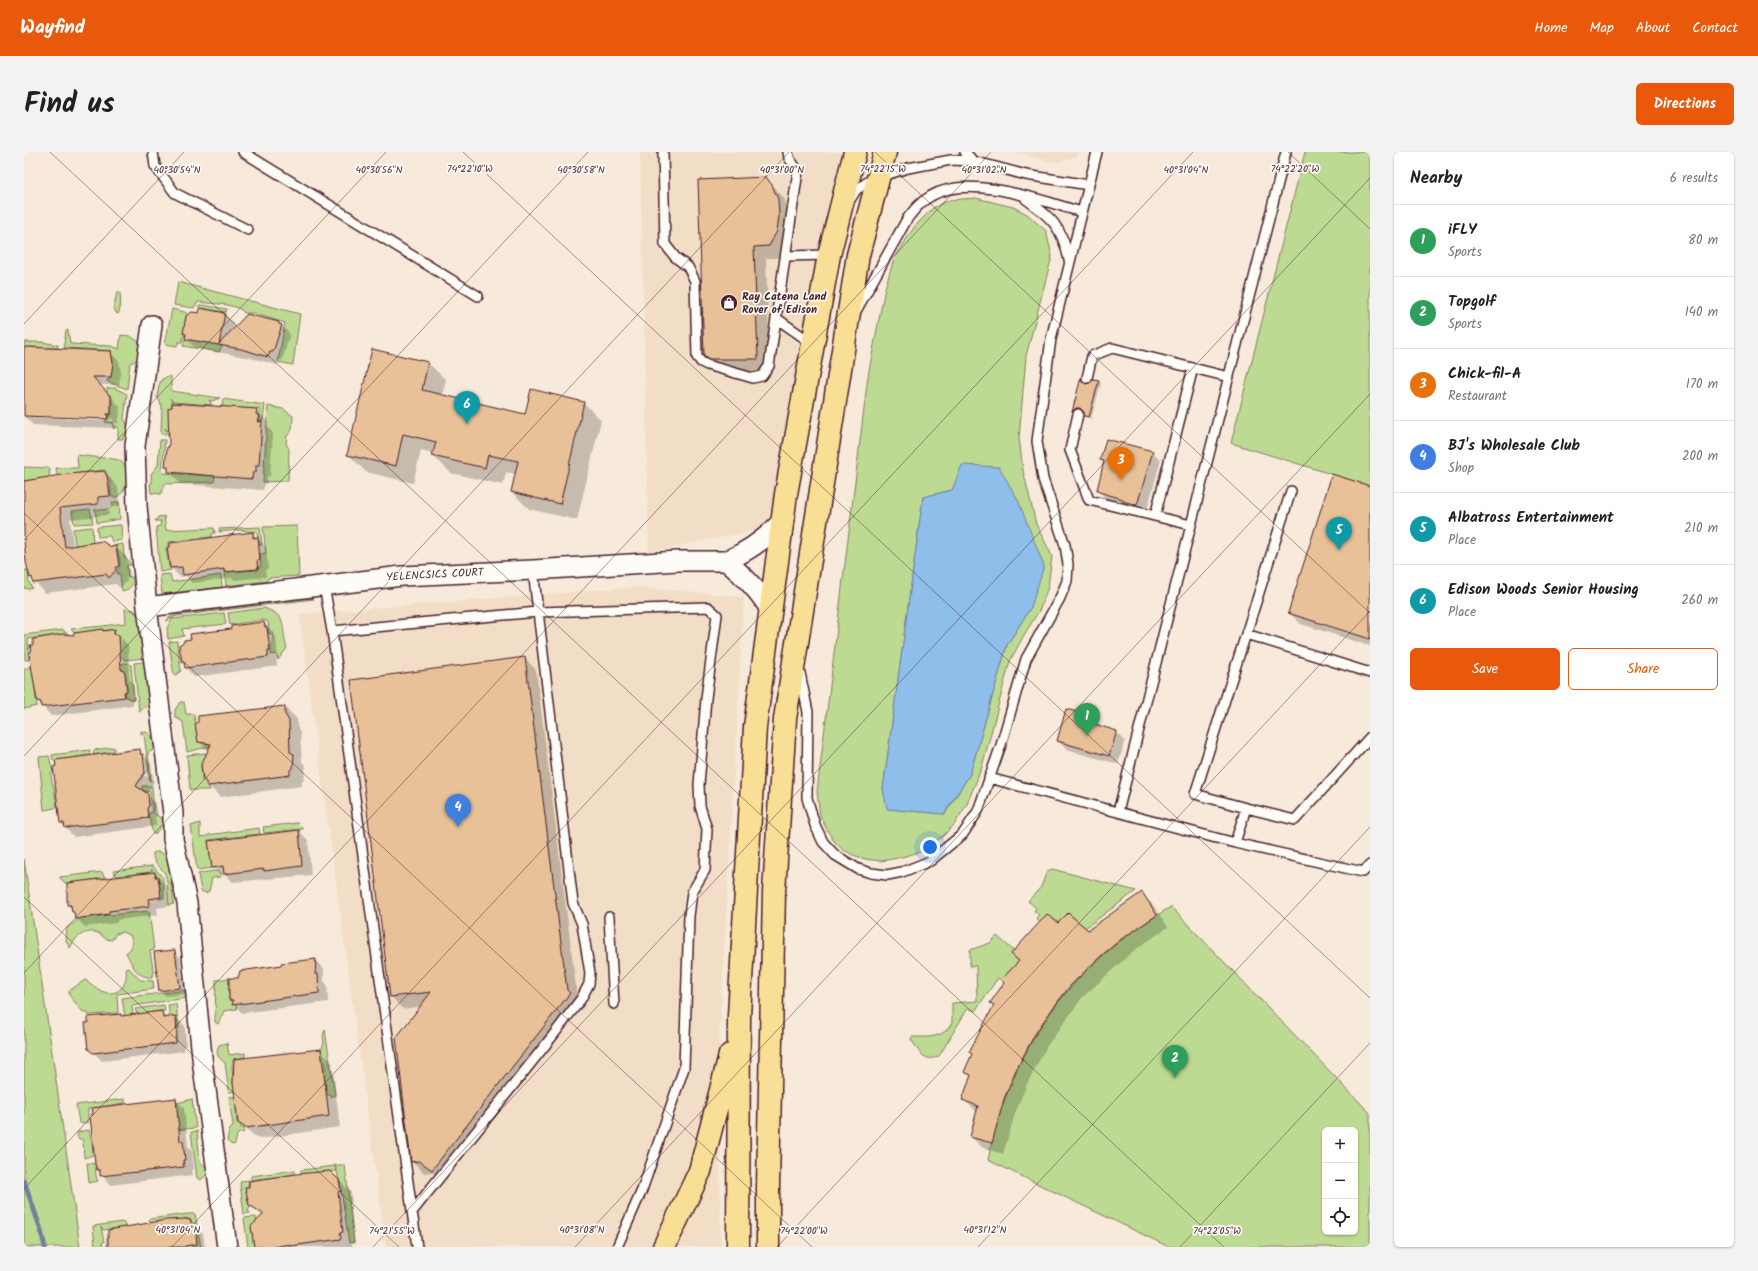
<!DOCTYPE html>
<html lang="en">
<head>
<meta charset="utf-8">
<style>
  body { margin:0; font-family:Kalam,sans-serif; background:#f2f2f2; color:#202124 }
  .controls { position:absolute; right:12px; bottom:12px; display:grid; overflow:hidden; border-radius:6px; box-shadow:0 1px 3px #0004 }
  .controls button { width:36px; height:36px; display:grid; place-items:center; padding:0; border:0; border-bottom:1px solid #e0e0e0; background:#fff; color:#202124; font:20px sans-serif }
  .you { position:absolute; left:906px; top:695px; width:14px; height:14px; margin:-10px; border:3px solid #fff; border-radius:50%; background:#1a73e8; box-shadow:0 0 0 6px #1a73e833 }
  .badge { display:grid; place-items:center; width:26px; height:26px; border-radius:50%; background:#ea580c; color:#fff; font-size:13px; font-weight:700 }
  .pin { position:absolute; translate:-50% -33px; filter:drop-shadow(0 1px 2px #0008) }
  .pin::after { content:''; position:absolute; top:21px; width:14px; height:12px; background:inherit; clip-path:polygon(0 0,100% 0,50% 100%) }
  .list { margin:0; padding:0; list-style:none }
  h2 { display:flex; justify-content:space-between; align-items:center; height:52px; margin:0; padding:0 16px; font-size:17px }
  h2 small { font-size:13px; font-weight:400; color:#757577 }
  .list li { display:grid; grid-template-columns:26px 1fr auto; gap:12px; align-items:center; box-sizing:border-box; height:72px; padding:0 16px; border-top:1px solid #e0e0e0 }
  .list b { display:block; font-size:15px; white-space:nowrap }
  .list p { margin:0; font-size:13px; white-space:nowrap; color:#757577 }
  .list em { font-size:13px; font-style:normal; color:#757577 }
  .actions { display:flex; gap:8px; padding:12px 16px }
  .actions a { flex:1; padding:9px 0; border:1px solid #ea580c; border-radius:6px; text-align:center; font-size:14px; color:#ea580c }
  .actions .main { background:#ea580c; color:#fff }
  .icon { flex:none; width:22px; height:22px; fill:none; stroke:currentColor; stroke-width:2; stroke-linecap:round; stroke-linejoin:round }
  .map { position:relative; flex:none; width:1346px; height:1095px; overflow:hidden; border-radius:6px }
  header { display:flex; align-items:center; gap:24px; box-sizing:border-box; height:56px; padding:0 20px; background:#ea580c; color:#fff }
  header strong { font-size:19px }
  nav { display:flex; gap:22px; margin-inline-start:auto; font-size:14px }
  .intro { display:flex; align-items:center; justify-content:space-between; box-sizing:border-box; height:96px; padding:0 24px }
  h1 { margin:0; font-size:28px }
  .button { padding:10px 18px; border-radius:6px; background:#ea580c; color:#fff; font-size:14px; font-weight:700 }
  main { display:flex; gap:24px; padding:0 24px }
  aside { flex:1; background:#fff; border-radius:6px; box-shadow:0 1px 3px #0004 }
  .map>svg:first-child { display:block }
  .built { fill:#f2dec6 }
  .green { fill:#bdda93; stroke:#847c5f; fill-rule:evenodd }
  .water { fill:#8ebfea; stroke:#737f9e }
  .shadow { fill:#0003; fill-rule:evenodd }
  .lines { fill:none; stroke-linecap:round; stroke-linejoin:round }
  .stream { stroke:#737f9e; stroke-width:5 }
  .building { fill:#e8c198; stroke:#4a1f2b }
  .service-casing { stroke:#4a1f2b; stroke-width:12 }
  .minor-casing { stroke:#4a1f2b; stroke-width:22 }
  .trunk-casing { stroke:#4a1f2b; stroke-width:25 }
  .service { stroke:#fdfcf7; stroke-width:9 }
  .minor { stroke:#fdfcf7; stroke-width:19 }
  .trunk { stroke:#f9df96; stroke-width:22 }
  .ticks { fill:none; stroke:#4a1f2b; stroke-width:1; stroke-opacity:0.45 }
  .labels { text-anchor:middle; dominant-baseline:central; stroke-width:3.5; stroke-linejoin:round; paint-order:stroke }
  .poi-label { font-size:11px; font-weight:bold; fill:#4a1f2b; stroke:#fdfcf7; text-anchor:start }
  .street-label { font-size:11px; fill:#4a1f2b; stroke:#fdfcf7 }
  .ticks-label { font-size:10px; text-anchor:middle; fill:#4a1f2b; stroke:#fdfcf7; stroke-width:3.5; stroke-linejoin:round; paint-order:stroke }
</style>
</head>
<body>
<header>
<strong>Wayfind</strong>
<nav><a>Home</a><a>Map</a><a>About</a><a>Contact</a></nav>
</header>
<div class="intro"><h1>Find us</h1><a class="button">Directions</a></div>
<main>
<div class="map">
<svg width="1346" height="1095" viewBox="0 0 1346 1095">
  <rect width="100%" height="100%" fill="#f7eada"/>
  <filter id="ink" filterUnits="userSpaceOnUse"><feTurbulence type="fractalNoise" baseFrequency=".025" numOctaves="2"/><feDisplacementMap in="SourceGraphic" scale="8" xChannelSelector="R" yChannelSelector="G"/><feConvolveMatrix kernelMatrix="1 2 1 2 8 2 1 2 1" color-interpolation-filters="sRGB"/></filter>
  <g filter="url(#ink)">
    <!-- built -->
    <path class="built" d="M616,0H821L743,376L625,400Z
      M992,0H1055L1051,5L1036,10H1029Z
      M611,435L720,445L695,890L697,1095H362L275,462Z"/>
    <!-- green -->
    <path class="green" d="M1281,0H1346V334L1207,291Z
      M952,46L989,55L1003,62L1022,79L1028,104L1002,204L995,286L999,318L1012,372L1028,404L1024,435L1016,457L1000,483L986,509L958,615L943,652L930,673L918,685L896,700L874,706L857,709L841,707L829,703L818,697L810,689L803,678L796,663L793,640L844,224L861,136L869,110L880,91L891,74L909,56L925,48ZM928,338L1007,455L983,493L946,622L921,662L864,657L859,637L899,345Z
      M154,130L276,162L269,213L254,210L261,171L228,161H220C214,151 186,152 174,150L170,156L150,153Z
      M93,140L96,141C97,147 97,157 94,162L92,161L90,155Z
      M175,153H177L203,157L202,160L175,156Z
      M148,157L161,160L163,162L159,182L161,183V184L159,185L158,190H154L153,194L141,192Z
      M44,178L46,192L88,194L95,197L97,183L106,184L117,191L116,207L106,211L103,237L84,230L83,228L87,225L84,200L88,199L41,196L40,192L42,179Z
      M161,187L198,193L195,200L159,194Z
      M0,190H18L34,193V196L0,195Z
      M147,224V239L196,246L188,249L185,248L188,253L149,250L146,246L148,250L146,276L143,279L141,276L144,282H137L138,254L133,245L135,233L138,227Z
      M83,236H91L103,242L100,267L106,277L103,284H100L99,287H94V275L92,274L90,277L89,276V271L81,270V268H84V263H87V261L88,244L83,241Z
      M199,247L241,253L239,268L235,270L236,258L198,255Z
      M244,254L259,257L269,264L268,278L263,284L262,292L265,297L264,329L239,330Z
      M136,288H141L138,318L139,321L191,324L190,330L140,332L138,340L136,342L127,341L126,332L128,331L127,322L134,313Z
      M53,303C62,304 70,305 79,306C94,307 103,307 103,326C103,334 99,341 93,345H87L86,328L81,318L33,324L32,316H54Z
      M0,315L26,316L25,326L0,329Z
      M88,350H95L96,367L73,371L71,357C78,358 83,359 89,354Z
      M66,357L69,371L50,372L48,359Z
      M140,364L142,378L190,376L191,381H189L187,385L145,390V394L142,396L145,414L147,418L136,420L132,375L136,374L137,369H131L134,365Z
      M95,373H97L98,388L88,390L86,384L74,385L73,376L75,375Z
      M273,374L275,424L244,426L243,429L202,434L201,420L234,418V415H237L236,402L242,401L239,375Z
      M68,375L69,391L51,393L49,377Z
      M236,375L238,393H235L233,380L215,378L195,380V377Z
      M99,392L100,404L108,413H103L104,425H109C109,433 107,437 98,439L96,422H93C93,416 96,417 96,412C96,407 94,402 93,397L87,394Z
      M0,418H4L5,430L8,436L4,437L0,436Z
      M146,422L148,430L197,423L198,435L138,442L136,423Z
      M286,446L290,447L152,464L142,469L146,465L153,463Z
      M240,456C266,465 256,475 263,496L254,508L253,502L247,503V492L249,491V482H245L244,470L240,468L206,473L204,461Z
      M101,457L110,458L114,463L120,506L101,508L96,504L95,483L90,482V478L50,481L47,477L79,474L102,471Z
      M200,461L202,472L158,477L160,484L144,487L143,476L148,467Z
      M39,478L44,482L4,487L5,508H1L0,483Z
      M153,489L157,519L150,524L145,490Z
      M120,510L125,552L115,560L110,511Z
      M104,511L107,513L110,548L102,545L101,540L103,539L101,521L94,512Z
      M8,514L13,554L0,557V517Z
      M156,550H160L162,562H170L174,590L180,591L185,587L187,594L163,600L159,570L151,565V558Z
      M117,579C129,581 128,585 131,597L124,601L127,629H126L120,582H117Z
      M90,595V599L69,603L70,598Z
      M66,598L65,603L31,609L29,608L28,603Z
      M182,601L183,608L179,609L177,611L178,629L182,628V634L185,635L186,638H166L163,603Z
      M25,604L29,620L27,622L28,631L29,632L33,654L31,656L20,658L15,605Z
      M118,634H128L130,661L139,668V672L131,682H129L124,662L128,660L126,640L119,639Z
      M176,671V685L183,684L184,683L235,676L236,682L184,688L188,716L173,718L167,674Z
      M273,671L279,677L240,681L239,675Z
      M132,700H136L144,705L148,711L147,731L150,752L145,753C144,745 144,726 140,720C135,713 128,710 129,701Z
      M0,707L56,1095H0Z
      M127,714H129L139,726L140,746L135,747C139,737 134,725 128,717L127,720L92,724L89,719Z
      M1028,717L1112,739L1061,776L1044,761L1034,771L1023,762L1016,770L1012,766L1015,763L1010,759L1012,756L1004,749L1017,735L1023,719Z
      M189,719L196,720V725L188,726L185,739L182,741L177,739L174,722Z
      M78,720L81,726L45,731H41L36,726V725Z
      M1147,755L1346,961V1095H1145L964,1008C986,896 1048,811 1147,755ZM1301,978H1331V1080H1301Z
      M125,759L130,798L126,799L130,822L128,823V825C112,826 109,813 102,801C109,796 110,791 106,783L98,780L93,782V780L88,788C82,788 79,784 74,781C61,777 51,785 46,796L42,789L43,776L56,766Z
      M973,784L990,799L987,802L995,809L977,828L974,826L951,859L944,856L915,904C900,912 894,898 887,887L888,885C904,885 919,887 928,871V851L953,849L952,814H946V798L966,791Z
      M105,816L116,828L129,829L130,837L93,842L94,861L64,863L63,860H59L45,843V839L61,828C66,831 72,836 77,839C95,846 104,833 102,817Z
      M205,826V848C211,849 212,851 213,857L200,859L194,872L191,870L192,828Z
      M162,838L163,846L108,854L109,863L101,865L98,846Z
      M152,852L155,877L152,875V867L150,864L146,865L144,853Z
      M140,853L141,859H135L114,864L111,857Z
      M301,878L311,943L307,945L305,942L302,943L299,918H301V910L298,909L297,898L300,891L299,883Z
      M203,891L205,903L221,901V905L209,907V913H208L209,932L220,939L205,940L201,911C194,905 191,903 195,893Z
      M217,944L212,953L213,971H217V976H221L220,980L215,981L213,983L211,992L208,993L203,989L205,979L209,974L205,945Z
      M101,947V951L64,957V970L58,972L55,970L52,953Z
      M168,947L172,976L150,978L154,971L153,951Z
      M65,978L68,989L69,1003L60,1006L59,988L54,986L53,983L54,980Z
      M173,979L176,1010L184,1016V1021L177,1028L173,1026L167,980Z
      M63,1011L71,1012L72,1024L74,1029L65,1031Z
      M311,1013H321L330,1090L325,1091L316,1031Z
      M311,1014L312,1019L277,1022V1018Z
      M271,1018V1022L266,1023L227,1028V1024Z
      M225,1028C224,1035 220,1048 227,1055L224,1058L226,1061L220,1062L216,1032L217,1029Z
      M164,1062H171L177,1095H168L167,1093L171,1092L173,1090L170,1072H169L167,1068L162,1066L157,1068L127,1071L125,1067Z
      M232,1065L233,1071L227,1075L232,1095H224L220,1066Z
      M99,1070L102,1075L79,1078L77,1075L80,1090L78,1091L79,1095H71L69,1074Z"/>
    <!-- water -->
    <path class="water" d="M938,313L975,315L994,348L1020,414L1007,455L983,493L946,622L920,662L863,657L859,637L899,345L928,338Z"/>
    <!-- shadow -->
    <path class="shadow" d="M742,26L760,46L765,60L757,106H742L746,218L702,220L693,216L681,203Z
      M201,162L210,171L208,180L255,171L266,182L258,209L255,208L253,213L227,206L171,196L162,187L163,184L160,181L176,163Z
      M349,198L404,211L422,228L418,244L502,263L559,250L577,268L553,368L505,357L488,340L492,322L482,320L479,333L427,321L409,304L410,302L397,299L389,331L342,320L324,302Z
      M86,200L95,209L97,220L95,233H76L96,255L95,271H91L92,276L9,273L0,264V202ZM4,263L89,267V269L4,265Z
      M1058,227L1062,233L1074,229L1077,231L1067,267L1061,263L1059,258L1055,259L1051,262L1049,260Z
      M232,258L244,270L243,273L249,282L246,325L243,324V331H241L239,338L157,332L145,320L142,314Z
      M1128,300L1137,308L1122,361L1084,349L1076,340L1074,337L1081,312L1077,308Z
      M80,320L94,335L96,354L84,355L85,363L46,367L49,394L87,396L92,395L103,406L106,425H102L103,429L96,436L92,432L21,441L7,425L0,383V329Z
      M1346,335V494L1277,472L1265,461Z
      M229,381L242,395L244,417L241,418L242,425L210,428L208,426L168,431L162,424L156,425L147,416V396Z
      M240,471L249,480L252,486L254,507H252L253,514L170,525L162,516L161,513L159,510L156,494L208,478Z
      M90,479L104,493L105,527L109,531L111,547L109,549V553L27,564L14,549L51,484ZM94,486H97L98,522H96Z
      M501,506L512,518L554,851L557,853L420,1029L408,1020L400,1021L388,1009L397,854L379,857L367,845L328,529Z
      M261,555L273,567V574L276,581L278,610L282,614L280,628L278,629V634L196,645L184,633L185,599L175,589Z
      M1068,565L1077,574L1093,580L1101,589L1094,612L1043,598L1034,589Z
      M115,598L127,612L130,630L122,642L132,652L134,663L131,665L132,674L50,685L37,671ZM118,606H120L123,625H121Z
      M275,679L284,688L287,723L209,730L202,723L198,724L189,716Z
      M131,721L143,735L145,754L133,756L134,763L93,768V771L61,775L52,766V763L44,753Z
      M1117,741L1129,753L1144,775L1108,800L1058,846L1023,894L1003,932L992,959L979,1002L959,996L947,985L953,960L939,947L947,925L942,919L949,903L946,900L971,854L968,851L1034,773L1063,779Z
      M150,799L156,805L161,842L142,844L136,838Z
      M291,808L300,817V830L303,832L304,850L218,861L206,847L215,827Z
      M138,860L144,866L152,865L161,874L162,893L160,894V899L78,909L65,896V872L97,863L99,865Z
      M296,899L308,910L316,975L235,987L228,982L215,970Z
      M151,947L160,956L164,995L168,999L170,1017H168V1023L86,1033L74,1018Z
      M315,1028L327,1040L328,1051L326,1052L331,1092H328V1095H234L239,1065L226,1052Z
      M166,1069L179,1082L181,1095H82V1085Z"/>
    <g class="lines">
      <!-- stream -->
      <path class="stream" d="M0,1029L16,1075L21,1095"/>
    </g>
    <!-- building -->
    <path class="building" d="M742,25L748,33L754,47L755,64L753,79L745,94L730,95L734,207H685L680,204L674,28Z
      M176,156L201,161L195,192L223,162L255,170V172L258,173L249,200H246L244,205L217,197L161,187L162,182L159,181L162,164L168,160L175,161Z
      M3,195L87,199L89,211L87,225H69L87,245V262H83L84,267L0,264V196Z
      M348,197L404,210L398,238L501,262L507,237L560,250L536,352L487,340L494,309L464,303L461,316L408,304L412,290L379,282L372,314L323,303Z
      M1057,225L1059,230L1062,232L1067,230L1069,227L1075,228L1065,265L1060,264V260L1056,256H1052L1048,260Z
      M148,251L233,257L232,262L236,264L234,270L238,269L235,313H232V320H229L228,327L144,320V315H141L143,295H145L144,256L148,255Z
      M1082,287L1129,299L1113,353L1099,349V347L1075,340V338H1073L1080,309L1076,308Z
      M80,319L83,324L86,344L74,345V352L36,356L41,395L78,389L87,395L92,394L95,414L92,415V418L85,426L82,422L9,431L8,425L6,426L2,410L0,387V329L43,322Z
      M1308,322L1346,334V487L1264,461Z
      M229,380V386L234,385L236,408L233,409L234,417L200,420V417L159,423L158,415L146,416L143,396L146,395V391Z
      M240,470L241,475L243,476L246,499H244V505L161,516L160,510H158L155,493L160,490V488L167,487L166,482L207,477V474Z
      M79,477V479L91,477L90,482L95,483L97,517L101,521L103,539L100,540L101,545L17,555V550L13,549L5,501L7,500L6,493H9V487L39,482L50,483V481Z
      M501,505L543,838L546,841L408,1018L395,1009L387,1010L372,886L407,840L366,845L327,528Z
      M261,554V562L265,569L266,600L270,602L269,616L266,618V623L184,634L182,630L179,627L177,613L187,592L174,590L171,572L174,570V564Z
      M1042,557L1068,564L1067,571L1093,579L1085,604L1033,589Z
      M116,597L117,603L119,602L121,620L112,634L124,642L125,654L123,656L124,666L41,676L40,671H36L29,615L32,614L31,608Z
      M275,678L278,714L240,719V717L200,722L199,714L188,716L184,689Z
      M131,720V725H134L137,745L125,747L126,754L85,759V762L51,767L50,760H48L47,753H43V731Z
      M1118,740L1133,763L1096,788L1077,804L1046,834L1026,860L1011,882L991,920L980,947L968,991L946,985L954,954L938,948L947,923L940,920L948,902L945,900L970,853L966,851L980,831L977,828L995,809L987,802L1023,762L1034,771L1044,761L1064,778Z
      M151,798L156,836L135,839L130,800Z
      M292,807L291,822H294L295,841L208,853L209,848H205V826H214L216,819L258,813L257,811Z
      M138,859L139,866L152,864L153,884L152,885V891L69,901L64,897L61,871H64V865L97,862V864Z
      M297,897L305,964L222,976L214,971L209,931L210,907Z
      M152,946L156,989H159L161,1008H159L160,1015L76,1024V1018H73L71,1012L66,963L69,962L68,956Z
      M306,1019L315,1028L317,1039L314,1040L319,1080L316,1081L317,1087L266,1094V1092L249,1095H230L227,1074L240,1062L225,1053L221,1035H225V1029L272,1022Z
      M162,1067L166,1068L168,1073L171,1072L173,1092L161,1094V1095H84V1078L142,1068Z"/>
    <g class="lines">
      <defs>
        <path id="service" d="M129,0L131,14L151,41L224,78
          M219,0L454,144
          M639,0L641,92L651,105L664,115L671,129L673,205L677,210L683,213L729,226L738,224L745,214L774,19L765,6L764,0
          M941,0L949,9
          M1002,47C1028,66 1038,75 1045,108
          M826,48L832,38L848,27L884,16L927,8L949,9L1002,23L1065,33
          M762,104L805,103
          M832,159L883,67C890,58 896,50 907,44C945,21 1018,49 1058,60
          M752,166L789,192
          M1063,226L1068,204L1088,196L1205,225
          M1054,262L1046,298L1065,348L1167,373
          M1267,339L1222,482L1346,521
          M1131,364L1169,216
          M300,433L308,479
          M1222,482L1171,642L1222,656
          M776,521L784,560L783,646L791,673L799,690L811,703L834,717L847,721L863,723L878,720L906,709L939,682L954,659L977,593L1002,507L1036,446L1043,429L1044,412L1041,393L1019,327L1013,289L1027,187L1073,0
          M965,626L1211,691L1339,720L1346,713
          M1094,660L1262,0
          M1211,691L1222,656L1271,668L1346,585
          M585,765L590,852
          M388,1060L527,886L557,847L565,832L566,821L558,772L549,751L509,418
          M393,1095L308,479L513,460L684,455L693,463L682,546L675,633L676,654L683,677L681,718L668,740L665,764L660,916L618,1038L593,1095"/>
        <path id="minor" d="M128,173L111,294L113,354L123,455L149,661V687L163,751L179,915L203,1095
          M123,455L378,424L509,418L654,409H702
          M746,458C735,438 719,423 702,409C725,399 742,387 758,369"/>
        <path id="trunk" d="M640,1095L676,1019L706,903
          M714,1095L715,864L731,575L762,342L805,103L831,0
          M744,1095V1033L750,740L761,567L834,103L861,0"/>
      </defs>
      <!-- service casing -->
      <use href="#service" class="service-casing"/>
      <!-- minor casing -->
      <use href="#minor" class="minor-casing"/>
      <!-- trunk casing -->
      <use href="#trunk" class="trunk-casing"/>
      <!-- service -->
      <use href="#service" class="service"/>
      <!-- minor -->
      <use href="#minor" class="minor"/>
      <!-- trunk -->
      <use href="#trunk" class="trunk"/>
    </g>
  </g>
  <!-- ticks -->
  <path class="ticks" d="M26,0L1200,1095M439,0L1346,846M851,0L1346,461M1264,0L1346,77M0,172L160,0M0,361L788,1095M0,388L362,0M0,604L564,0M0,745L375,1095M0,821L765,0M0,1037L967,0M148,1095L1169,0M349,1095L1346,26M551,1095L1346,242M753,1095L1346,459M954,1095L1346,675M1156,1095L1346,891"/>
  <!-- icons -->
  <defs>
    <symbol id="shop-disc" viewBox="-11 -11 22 22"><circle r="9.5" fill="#4a1f2b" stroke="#fdfcf7"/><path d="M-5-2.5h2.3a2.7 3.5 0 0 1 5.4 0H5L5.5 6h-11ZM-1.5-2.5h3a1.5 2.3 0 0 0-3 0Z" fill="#fff"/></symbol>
  </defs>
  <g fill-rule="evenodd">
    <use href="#shop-disc" x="695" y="141" width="20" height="20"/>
  </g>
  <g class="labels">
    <!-- poi labels -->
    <g class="poi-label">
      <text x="718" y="145">Ray Catena Land<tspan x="718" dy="13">Rover of Edison</tspan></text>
    </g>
    <!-- street labels -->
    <g class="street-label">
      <text transform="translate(411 423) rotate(-3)">YELENCSICS COURT</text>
    </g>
  </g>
  <g class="ticks-label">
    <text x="446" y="20">74°22'10"W</text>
    <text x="859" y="20">74°22'15"W</text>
    <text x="1271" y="20">74°22'20"W</text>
    <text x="1162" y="21">40°31'04"N</text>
    <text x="153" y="21">40°30'54"N</text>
    <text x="355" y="21">40°30'56"N</text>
    <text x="557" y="21">40°30'58"N</text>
    <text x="758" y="21">40°31'00"N</text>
    <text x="960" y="21">40°31'02"N</text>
    <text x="154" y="1081">40°31'04"N</text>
    <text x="558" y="1081">40°31'08"N</text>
    <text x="961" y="1081">40°31'12"N</text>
    <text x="368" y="1082">74°21'55"W</text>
    <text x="780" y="1082">74°22'00"W</text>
    <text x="1193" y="1082">74°22'05"W</text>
  </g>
</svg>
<div class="controls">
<button>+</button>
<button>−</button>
<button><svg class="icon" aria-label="locate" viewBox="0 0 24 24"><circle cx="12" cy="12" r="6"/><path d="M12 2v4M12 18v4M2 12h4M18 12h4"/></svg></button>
</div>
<div class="you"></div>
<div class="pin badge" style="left:1063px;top:584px;background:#2e9e5b">1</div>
<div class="pin badge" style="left:1151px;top:926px;background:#2e9e5b">2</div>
<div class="pin badge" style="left:1097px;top:328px;background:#e8710a">3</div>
<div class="pin badge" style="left:434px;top:675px;background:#3f7fe0">4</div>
<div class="pin badge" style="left:1315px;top:398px;background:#0f9aa8">5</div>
<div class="pin badge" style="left:443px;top:272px;background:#0f9aa8">6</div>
</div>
<aside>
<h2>Nearby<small>6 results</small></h2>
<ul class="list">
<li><span class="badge" style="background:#2e9e5b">1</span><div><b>iFLY</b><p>Sports</p></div><em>80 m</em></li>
<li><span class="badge" style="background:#2e9e5b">2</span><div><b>Topgolf</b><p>Sports</p></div><em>140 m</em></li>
<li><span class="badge" style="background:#e8710a">3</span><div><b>Chick-fil-A</b><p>Restaurant</p></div><em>170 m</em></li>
<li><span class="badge" style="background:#3f7fe0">4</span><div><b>BJ's Wholesale Club</b><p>Shop</p></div><em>200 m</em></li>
<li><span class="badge" style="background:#0f9aa8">5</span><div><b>Albatross Entertainment</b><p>Place</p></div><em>210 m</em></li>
<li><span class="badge" style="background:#0f9aa8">6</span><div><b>Edison Woods Senior Housing</b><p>Place</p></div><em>260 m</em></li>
</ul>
<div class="actions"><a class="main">Save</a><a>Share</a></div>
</aside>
</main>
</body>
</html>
